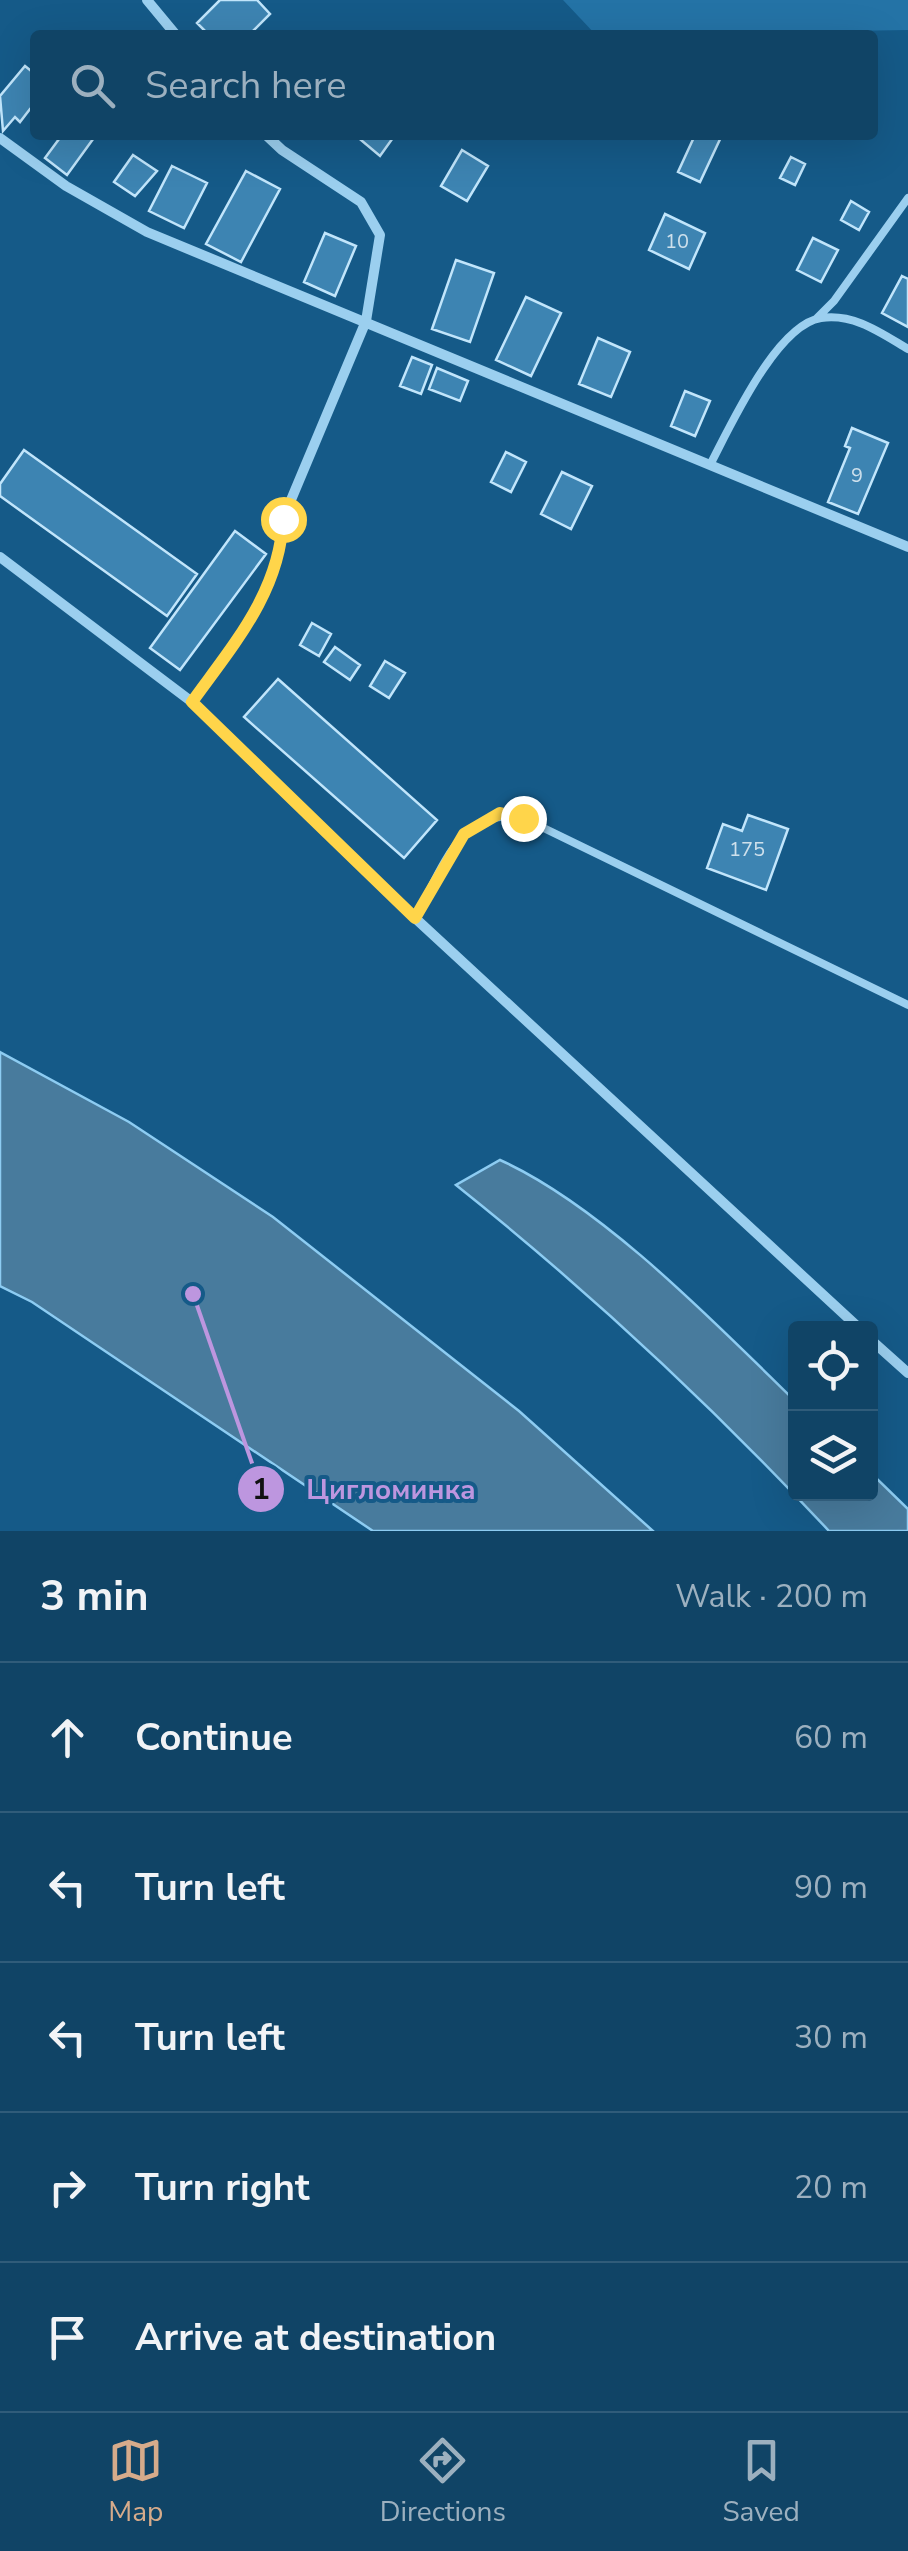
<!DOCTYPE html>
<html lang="en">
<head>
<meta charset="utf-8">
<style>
  body { margin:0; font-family:"Nunito Sans",sans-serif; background:#194b6c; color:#f1f3f6 }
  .controls { position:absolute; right:30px; bottom:30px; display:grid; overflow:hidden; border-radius:10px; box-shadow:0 10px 40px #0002 }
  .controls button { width:90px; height:90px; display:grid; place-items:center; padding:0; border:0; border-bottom:2px solid #305c7a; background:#104466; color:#f1f3f6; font:50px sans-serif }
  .stop { position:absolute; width:30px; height:30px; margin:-22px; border:8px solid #ffd54a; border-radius:50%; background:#fff }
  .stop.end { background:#ffd54a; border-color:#fff; box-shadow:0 2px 10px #0008 }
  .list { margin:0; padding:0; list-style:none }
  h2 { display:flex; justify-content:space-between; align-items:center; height:130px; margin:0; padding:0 40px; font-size:42px }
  h2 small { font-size:32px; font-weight:400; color:#9cb0bf }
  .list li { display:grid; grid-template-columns:65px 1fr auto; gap:30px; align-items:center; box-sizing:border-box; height:150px; padding:0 40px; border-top:2px solid #305c7a }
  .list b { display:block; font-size:38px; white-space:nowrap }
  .list em { font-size:32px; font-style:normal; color:#9cb0bf }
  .icon { flex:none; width:55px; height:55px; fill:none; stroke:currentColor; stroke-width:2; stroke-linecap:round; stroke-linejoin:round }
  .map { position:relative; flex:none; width:908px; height:1531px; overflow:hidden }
  .search { position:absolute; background:#104466; box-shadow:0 10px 40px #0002; left:30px; right:30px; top:30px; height:110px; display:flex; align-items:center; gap:25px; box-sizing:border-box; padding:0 35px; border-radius:10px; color:#9cb0bf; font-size:38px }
  .sheet { height:880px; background:#104466 }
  nav { display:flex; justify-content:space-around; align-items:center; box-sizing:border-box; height:140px; border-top:2px solid #305c7a; background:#104466; font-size:28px; color:#9cb0bf }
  nav a { display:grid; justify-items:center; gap:5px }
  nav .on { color:#d6ab8b }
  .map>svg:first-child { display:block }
  .green { fill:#2473a6 }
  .water { fill:#487b9d; stroke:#8dccf2; stroke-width:2.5 }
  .building { fill:#3d84b2; stroke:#c1e5fb; stroke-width:2.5 }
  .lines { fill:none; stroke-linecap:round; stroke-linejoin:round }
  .lane { stroke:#9bcfef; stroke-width:8 }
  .street { stroke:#9bcfef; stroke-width:10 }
  .route { stroke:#ffd54a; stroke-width:12 }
  .labels { text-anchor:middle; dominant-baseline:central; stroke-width:8; stroke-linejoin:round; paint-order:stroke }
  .number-label { font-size:20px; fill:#cee0ec }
  .leader { fill:none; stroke:#bd96df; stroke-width:4 }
  .callout-dot { fill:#bd96df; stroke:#155a88; stroke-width:4 }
  .mark-label { font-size:30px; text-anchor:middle; font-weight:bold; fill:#111 }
  .callout-label { font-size:28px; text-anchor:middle; font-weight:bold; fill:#bd96df; stroke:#155a88; stroke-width:8; stroke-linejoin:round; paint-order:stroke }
</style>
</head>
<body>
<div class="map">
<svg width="908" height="1531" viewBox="0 0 908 1531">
  <rect width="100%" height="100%" fill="#155a88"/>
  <!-- green -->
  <path class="green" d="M563,0H908V30L596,35Z"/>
  <!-- water -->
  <path class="water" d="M0,1052L129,1122L273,1217L519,1411L653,1531H373L32,1302L0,1286Z
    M500,1160C602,1206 714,1322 795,1401L796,1494H870L871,1473L908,1509V1531H829C713,1407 589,1291 456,1185Z"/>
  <!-- building -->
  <path class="building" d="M220,0H257L270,14L249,35H209L197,23Z
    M25,66L35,74V111L30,109L20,122L15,117L3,131L0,96Z
    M62,135H96L67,175L45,158Z
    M355,135H395L380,156Z
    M695,135H722L700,182L678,172Z
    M462,150L488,166L467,201L441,186Z
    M133,155L157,171L135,196L114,182Z
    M791,157L805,164L795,185L780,178Z
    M172,166L207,183L184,228L149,211Z
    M246,171L280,189L241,262L206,244Z
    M851,201L869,212L859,230L841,220Z
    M665,214L705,233L689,269L649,250Z
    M325,233L356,246L335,296L304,282Z
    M813,238L838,250L821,282L797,270Z
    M456,260L494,273L470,342L432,329Z
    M902,276L908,279V327L882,313Z
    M526,297L561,313L531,376L496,360Z
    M598,338L630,352L611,397L579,384Z
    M412,357L432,365L421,394L400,386Z
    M437,368L468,381L460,401L429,389Z
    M685,391L710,401L695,436L671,426Z
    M852,428L888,443L858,514L828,502L850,448L845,446Z
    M24,450L197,574L167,616L0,496V484Z
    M506,452L526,462L511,492L491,482Z
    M562,472L592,486L571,529L541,514Z
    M235,531L266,554L180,670L150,648Z
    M312,623L331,634L319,656L300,645Z
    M335,647L360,665L350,680L324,662Z
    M385,661L405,673L389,698L370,686Z
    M278,679L437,820L404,858L244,717Z
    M748,815L788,829L766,890L707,868L723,824L742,831Z"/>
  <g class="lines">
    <!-- lane -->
    <path class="lane" d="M817,318L834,301L908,198
      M710,465C730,427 776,325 821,318C854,313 881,333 908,349
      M415,918C442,871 459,806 523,818L908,1005"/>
    <!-- street -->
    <path class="street" d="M147,0L176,35
      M0,138L66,186L147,232L908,547
      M0,557L192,702L415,918L859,1328
      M192,702C233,645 280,592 283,519L366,321L380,235L361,202L282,150L266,135
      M870,1339L908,1373"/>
  </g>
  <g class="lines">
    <!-- route -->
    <path class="route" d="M283,519C280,592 233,645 192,702L415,918L464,834L500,813L523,818"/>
  </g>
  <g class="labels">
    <!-- number labels -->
    <g class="number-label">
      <text x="677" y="241">10</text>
      <text x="857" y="475">9</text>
      <text x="747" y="849">175</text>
    </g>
  </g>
  <!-- callouts -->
  <path class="leader" d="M193 1294L261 1489"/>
  <g class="callout-dot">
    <circle cx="193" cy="1294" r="10"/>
    <circle cx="261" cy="1489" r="25"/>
  </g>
  <g class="mark-label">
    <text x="261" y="1499">1</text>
  </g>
  <g class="callout-label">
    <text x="391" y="1499">Цигломинка</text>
  </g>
</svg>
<div class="controls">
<button><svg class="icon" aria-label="locate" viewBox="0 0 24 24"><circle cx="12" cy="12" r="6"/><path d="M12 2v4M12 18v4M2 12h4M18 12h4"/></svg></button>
<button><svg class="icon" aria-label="layers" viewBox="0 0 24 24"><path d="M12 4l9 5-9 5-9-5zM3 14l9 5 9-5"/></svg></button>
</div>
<div class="stop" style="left:283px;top:519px"></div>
<div class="stop end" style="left:523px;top:818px"></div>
<div class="search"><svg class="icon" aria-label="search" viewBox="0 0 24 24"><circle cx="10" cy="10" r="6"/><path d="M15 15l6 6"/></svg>Search here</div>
</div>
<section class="sheet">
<h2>3 min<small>Walk · 200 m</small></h2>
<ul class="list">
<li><svg class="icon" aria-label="ahead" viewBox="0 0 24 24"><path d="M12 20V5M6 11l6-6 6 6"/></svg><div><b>Continue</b></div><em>60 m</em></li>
<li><svg class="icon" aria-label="left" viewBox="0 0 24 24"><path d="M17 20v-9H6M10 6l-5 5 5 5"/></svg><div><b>Turn left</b></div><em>90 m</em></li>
<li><svg class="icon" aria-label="left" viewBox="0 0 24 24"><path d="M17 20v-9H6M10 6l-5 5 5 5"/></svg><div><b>Turn left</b></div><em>30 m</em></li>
<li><svg class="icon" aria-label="right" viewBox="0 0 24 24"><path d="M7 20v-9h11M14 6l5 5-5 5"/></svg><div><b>Turn right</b></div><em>20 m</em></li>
<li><svg class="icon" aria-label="arrive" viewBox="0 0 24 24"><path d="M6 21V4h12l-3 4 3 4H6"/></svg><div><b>Arrive at destination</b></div></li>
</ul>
</section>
<nav>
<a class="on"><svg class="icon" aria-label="map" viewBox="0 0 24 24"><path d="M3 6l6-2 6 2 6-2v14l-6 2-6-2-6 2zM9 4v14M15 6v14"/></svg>Map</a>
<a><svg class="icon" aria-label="directions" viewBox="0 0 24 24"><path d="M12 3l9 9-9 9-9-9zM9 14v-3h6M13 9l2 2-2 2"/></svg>Directions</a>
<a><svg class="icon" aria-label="saved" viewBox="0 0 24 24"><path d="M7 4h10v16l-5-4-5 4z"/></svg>Saved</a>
</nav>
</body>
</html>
